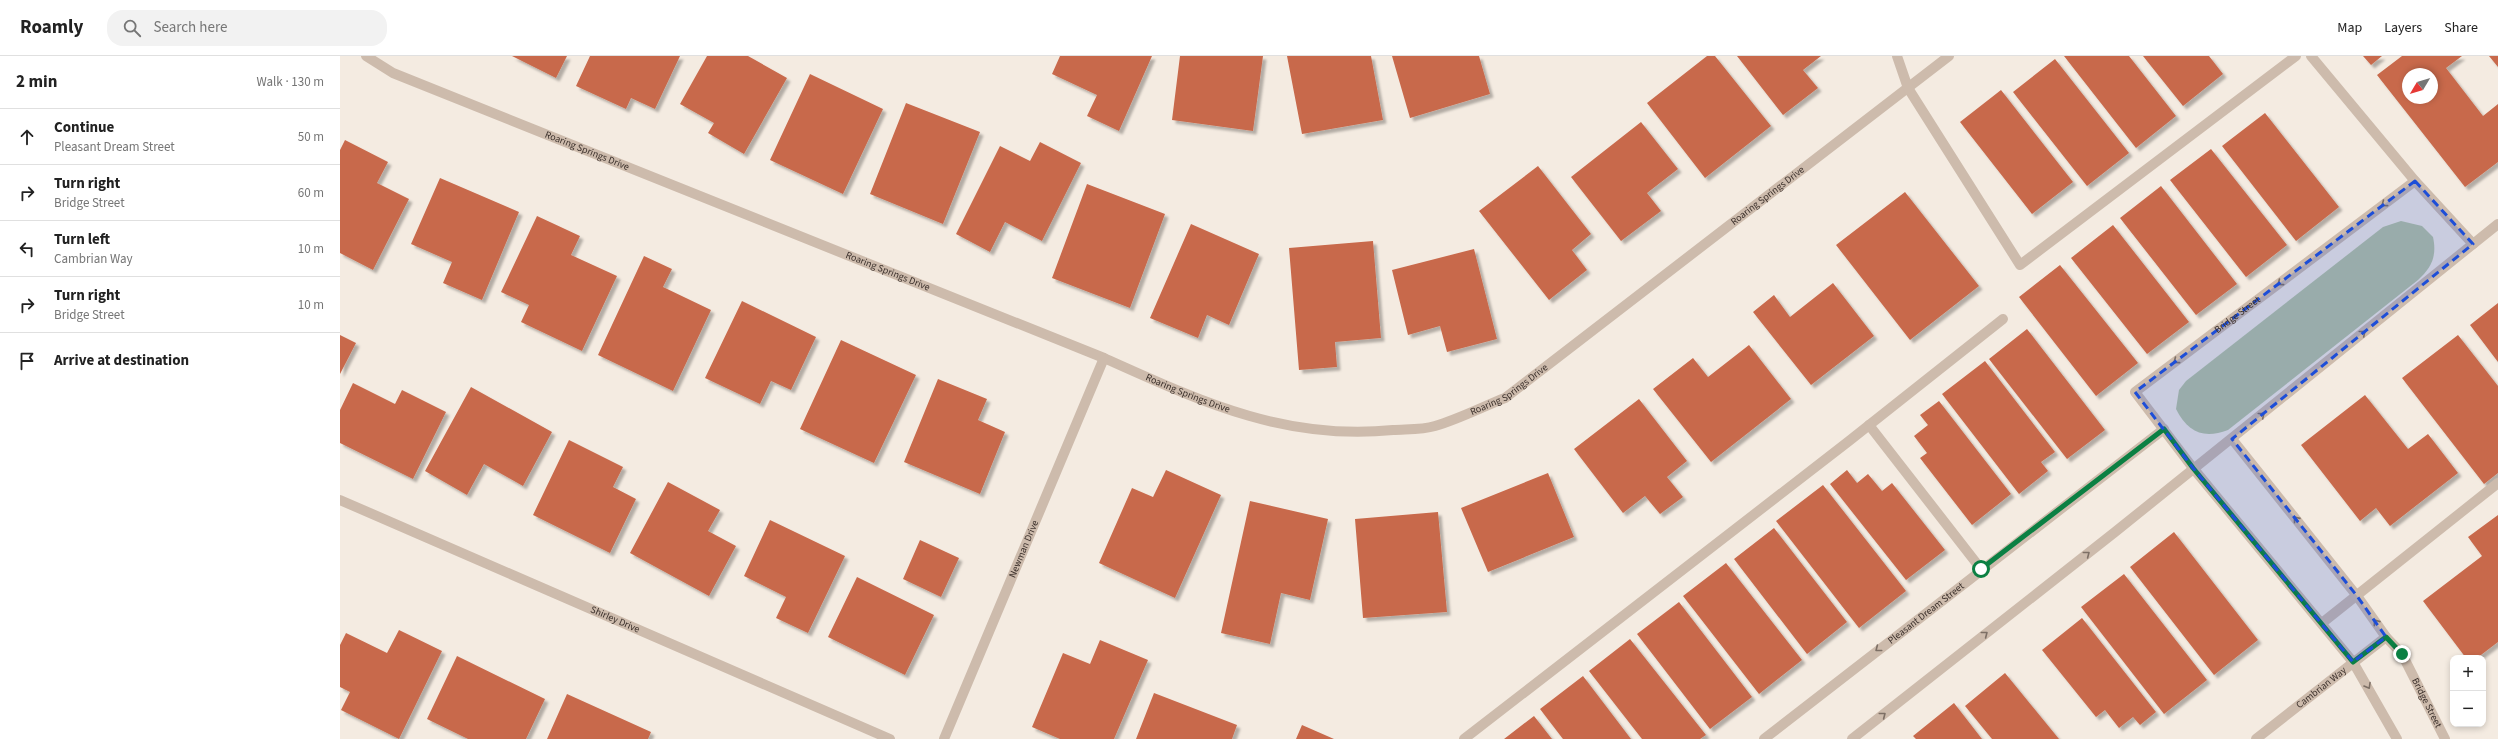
<!DOCTYPE html>
<html lang="en">
<head>
<meta charset="utf-8">
<style>
  body { margin:0; font-family:"Source Sans 3",sans-serif; background:#f2f2f2; color:#222 }
  .controls { position:absolute; right:12px; bottom:12px; display:grid; overflow:hidden; border-radius:8px; box-shadow:0 2px 6px #0003 }
  .controls button { width:36px; height:36px; display:grid; place-items:center; padding:0; border:0; border-bottom:1px solid #e0e0e0; background:#fff; color:#222; font:20px sans-serif }
  .compass { position:absolute; left:2062px; top:12px; width:36px; height:36px; border-radius:50%; background:#fff; box-shadow:0 2px 6px #0003; rotate:232deg }
  .stop { position:absolute; width:12px; height:12px; margin:-9px; border:3px solid #0b8043; border-radius:50%; background:#fff }
  .stop.end { background:#0b8043; border-color:#fff; box-shadow:0 1px 4px #0008 }
  .list { margin:0; padding:0; list-style:none }
  h2 { display:flex; justify-content:space-between; align-items:center; height:52px; margin:0; padding:0 16px; font-size:17px }
  h2 small { font-size:13px; font-weight:400; color:#767676 }
  .list li { display:grid; grid-template-columns:26px 1fr auto; gap:12px; align-items:center; box-sizing:border-box; height:56px; padding:0 16px; border-top:1px solid #e0e0e0 }
  .list b { display:block; font-size:15px; white-space:nowrap }
  .list p { margin:0; font-size:13px; white-space:nowrap; color:#767676 }
  .list em { font-size:13px; font-style:normal; color:#767676 }
  .icon { flex:none; width:22px; height:22px; fill:none; stroke:currentColor; stroke-width:2; stroke-linecap:round; stroke-linejoin:round }
  .map { position:relative; flex:none; width:2158px; height:683px; overflow:hidden }
  header { display:flex; align-items:center; gap:24px; box-sizing:border-box; height:56px; padding:0 20px; background:#fff; border-bottom:1px solid #e0e0e0 }
  header strong { font-size:19px }
  nav { display:flex; gap:22px; margin-inline-start:auto; font-size:14px }
  .search { width:280px; height:36px; background:#f2f2f2; display:flex; align-items:center; gap:10px; box-sizing:border-box; padding:0 14px; border-radius:16px; color:#767676; font-size:15px }
  main { display:flex }
  aside { flex:1; background:#fff }
  .map>svg:first-child { display:block }
  .green { fill:#b8c4a0 }
  .building { fill:#c8694b; fill-rule:evenodd; filter:url(#shadow) }
  .lines { fill:none; stroke-linecap:round; stroke-linejoin:round }
  .minor { stroke:#cdbbac; stroke-width:10 }
  .oneway { stroke:#7d6f65 }
  .route { stroke:#0b8043; stroke-width:5 }
  .marked { fill:#1d4ed8; fill-opacity:0.2; stroke:#1d4ed8; stroke-width:3; stroke-dasharray:8 5; stroke-linejoin:round }
  .labels { text-anchor:middle; dominant-baseline:central; stroke-width:4; stroke-linejoin:round; paint-order:stroke }
  .street-label { font-size:10px; fill:#3b302b; stroke:#fbf5ee }
</style>
</head>
<body>
<header>
<strong>Roamly</strong>
<div class="search"><svg class="icon" aria-label="search" viewBox="0 0 24 24"><circle cx="10" cy="10" r="6"/><path d="M15 15l6 6"/></svg>Search here</div>
<nav><a>Map</a><a>Layers</a><a>Share</a></nav>
</header>
<main>
<aside>
<h2>2 min<small>Walk · 130 m</small></h2>
<ul class="list">
<li><svg class="icon" aria-label="ahead" viewBox="0 0 24 24"><path d="M12 20V5M6 11l6-6 6 6"/></svg><div><b>Continue</b><p>Pleasant Dream Street</p></div><em>50 m</em></li>
<li><svg class="icon" aria-label="right" viewBox="0 0 24 24"><path d="M7 20v-9h11M14 6l5 5-5 5"/></svg><div><b>Turn right</b><p>Bridge Street</p></div><em>60 m</em></li>
<li><svg class="icon" aria-label="left" viewBox="0 0 24 24"><path d="M17 20v-9H6M10 6l-5 5 5 5"/></svg><div><b>Turn left</b><p>Cambrian Way</p></div><em>10 m</em></li>
<li><svg class="icon" aria-label="right" viewBox="0 0 24 24"><path d="M7 20v-9h11M14 6l5 5-5 5"/></svg><div><b>Turn right</b><p>Bridge Street</p></div><em>10 m</em></li>
<li><svg class="icon" aria-label="arrive" viewBox="0 0 24 24"><path d="M6 21V4h12l-3 4 3 4H6"/></svg><div><b>Arrive at destination</b></div></li>
</ul>
</aside>
<div class="map">
<svg width="2158" height="683" viewBox="0 0 2158 683">
  <defs>
    <filter id="shadow"><feDropShadow dx="3.5" dy="3.5" stdDeviation="1" flood-color="#0004"/></filter>
  </defs>
  <rect width="100%" height="100%" fill="#f4ebe1"/>
  <!-- green -->
  <path class="green" d="M2061,165L2082,170L2093,181C2097,200 2092,211 2078,224L1888,374C1864,383 1848,377 1836,353L1839,334L1846,325L2043,171Z"/>
  <!-- building -->
  <path class="building" d="M172,0H227L216,22Z
    M250,0H340L315,53L291,42L286,53L236,30Z
    M367,0H408L447,22L404,98L368,77L374,67L340,48Z
    M720,0H812L779,75L747,60L757,39L712,18Z
    M840,0H923L913,75L832,64Z
    M947,0H1031L1043,64L962,78Z
    M1052,0H1139L1150,38L1070,62Z
    M1367,0H1375L1431,70L1365,122L1307,47Z
    M1397,0H1481L1463,14L1478,32L1443,59Z
    M1724,0H1789L1836,60L1796,92Z
    M1803,0H1869L1883,18L1843,50Z
    M2023,0H2042L2031,9Z
    M2062,0H2122L2106,12L2143,60L2158,48V106L2125,131L2037,19ZM2068,18H2092V42H2068Z
    M2149,0H2158V11Z
    M1715,3L1789,97L1747,130L1673,36Z
    M470,18L543,53L503,138L430,104Z
    M1661,34L1733,126L1692,158L1620,66Z
    M566,47L640,76L603,168L530,138Z
    M1925,57L1999,151L1956,185L1882,90Z
    M1301,66L1338,113L1307,137L1321,155L1281,185L1231,121Z
    M5,84L48,106L37,127L69,143L33,214L0,197V94Z
    M700,86L741,107L702,185L665,166L650,196L616,178L660,90L690,105Z
    M1871,93L1947,189L1906,221L1830,124Z
    M1198,110L1251,178L1232,194L1247,214L1209,244L1139,155Z
    M100,122L179,156L142,244L103,227L112,206L71,188Z
    M747,128L825,158L790,252L712,222Z
    M1821,130L1897,228L1856,259L1780,162Z
    M1565,136L1639,230L1570,284L1496,189Z
    M197,160L240,180L231,199L277,220L242,295L181,266L189,249L161,236Z
    M851,168L919,198L889,269L867,259L858,282L810,262Z
    M1773,169L1849,266L1807,298L1731,202Z
    M1033,185L1041,282L995,286L997,311L959,314L949,192Z
    M1134,193L1157,283L1107,296L1100,270L1068,279L1052,214Z
    M304,200L332,213L323,231L371,254L333,335L258,299Z
    M1720,209L1798,307L1756,340L1679,241Z
    M1493,227L1534,280L1471,329L1413,256L1434,239L1450,261Z
    M402,245L476,281L451,334L431,325L420,348L365,322Z
    M2158,247V306L2130,269Z
    M1687,273L1765,374L1727,403L1649,303Z
    M0,279L16,287L0,318Z
    M2118,279L2158,330V417L2144,428L2062,322Z
    M501,284L576,319L534,407L460,373Z
    M1409,289L1451,343L1371,406L1313,333L1353,302L1368,321Z
    M1645,305L1715,396L1701,406L1708,415L1679,438L1602,338Z
    M598,323L647,343L638,364L665,376L640,438L564,406Z
    M13,327L55,348L62,334L106,356L73,423L0,387V354Z
    M131,331L212,376L183,430L144,408L127,439L85,415Z
    M2025,339L2068,393L2088,378L2118,417L2050,470L2036,452L2020,465L1961,389Z
    M1299,343L1347,405L1327,421L1343,441L1320,458L1305,440L1283,457L1234,393Z
    M1599,345L1671,438L1632,469L1580,402L1587,397L1574,380L1588,369L1580,359Z
    M229,384L283,411L273,431L296,443L270,497L193,459Z
    M826,414L881,439L835,542L759,507L792,432L813,441Z
    M1507,414L1517,427L1528,418L1542,435L1552,427L1605,494L1566,524L1490,428Z
    M1208,417L1234,481L1148,516L1121,452Z
    M328,426L380,454L368,475L396,490L369,540L290,497Z
    M1483,429L1566,535L1519,572L1436,465Z
    M910,445L988,463L970,544L941,537L930,588L881,577Z
    M1098,456L1107,556L1023,562L1015,463Z
    M2158,459V586L2137,602H2126L2083,545L2142,500L2128,481Z
    M430,464L505,500L468,577L436,562L446,541L404,520Z
    M1434,472L1507,566L1467,598L1394,503Z
    M1834,476L1918,584L1874,619L1790,511Z
    M580,484L619,502L601,541L563,523Z
    M1386,507L1462,604L1419,638L1343,540Z
    M1784,518L1867,624L1824,658L1741,551Z
    M517,521L594,559L565,619L488,581Z
    M1339,546L1412,641L1370,673L1297,578Z
    M1742,562L1816,656L1800,669L1793,661L1779,672L1765,654L1756,661L1702,594Z
    M59,574L102,595L59,683L1,654L10,636L0,631V589L6,577L47,597Z
    M1290,583L1366,679L1360,683H1302L1249,615Z
    M760,584L808,604L774,683H720L692,671L723,597L750,608Z
    M117,600L205,643L186,683H128L87,663Z
    M1665,617L1719,683H1652L1625,650Z
    M1243,620L1291,683H1223L1200,653Z
    M814,637L897,669L892,683H796Z
    M227,638L311,676L308,683H207Z
    M1614,647L1642,683H1576L1573,680Z
    M1194,660L1212,683H1164Z
    M962,669L994,683H956Z"/>
  <g class="lines">
    <!-- minor -->
    <g class="minor">
      <path id="s1" d="M26,0L53,17L764,302C860,345 944,385 1053,374C1066,373 1082,374 1095,370C1119,363 1142,351 1165,342L1609,0"/>
      <path d="M1557,0L1568,32L1680,209L1956,0"/>
      <path d="M1971,0L2075,125L2133,188"/>
      <path d="M1529,369L1641,513"/>
      <path id="s2" d="M1892,383L2017,540L2046,581L2062,598L2105,683"/>
      <path id="s3" d="M0,444L550,683"/>
      <path d="M1982,567L2158,427"/>
      <path id="s4" d="M604,683L764,302"/>
      <path d="M1124,683L1509,385L1663,263"/>
      <path id="s5" d="M1424,683L1824,373"/>
      <path d="M1512,683L1775,476L2158,168"/>
      <path id="s6" d="M1916,683L2046,581"/>
      <path id="s7" d="M2057,683L2013,606L1853,412L1795,336L2075,125"/>
    </g>
  </g>
  <!-- one-way arrows -->
  <defs><path id="oneway-chevron" d="M-2-3.5L2.5 0L-2 3.5" fill="none" stroke-width="1.6" stroke-linecap="round" stroke-linejoin="round"/></defs>
  <g class="oneway">
    <use href="#oneway-chevron" transform="translate(2044 148) rotate(143)"/>
    <use href="#oneway-chevron" transform="translate(1940 227) rotate(143)"/>
    <use href="#oneway-chevron" transform="translate(2023 277) rotate(-39)"/>
    <use href="#oneway-chevron" transform="translate(1836 305) rotate(143)"/>
    <use href="#oneway-chevron" transform="translate(1922 359) rotate(-39)"/>
    <use href="#oneway-chevron" transform="translate(1956 463) rotate(-129)"/>
    <use href="#oneway-chevron" transform="translate(1747 498) rotate(-38)"/>
    <use href="#oneway-chevron" transform="translate(2036 566) rotate(-125)"/>
    <use href="#oneway-chevron" transform="translate(1645 578) rotate(-38)"/>
    <use href="#oneway-chevron" transform="translate(1538 593) rotate(142)"/>
    <use href="#oneway-chevron" transform="translate(2028 630) rotate(60)"/>
    <use href="#oneway-chevron" transform="translate(1543 659) rotate(-38)"/>
  </g>
  <g class="lines">
    <!-- route -->
    <path class="route" d="M1641,513L1824,373L1853,412L2013,606L2046,581L2062,598"/>
  </g>
  <!-- marked area -->
  <path class="marked" d="M2075,125L2133,188L1892,383L2017,540L2046,581L2013,606L1853,412L1795,336Z"/>
  <g class="labels">
    <!-- street labels -->
    <g class="street-label">
      <text stroke="none"><textPath href="#s1" startOffset="241">Roaring Springs Drive</textPath></text>
      <text stroke="none"><textPath href="#s1" startOffset="1549">Roaring Springs Drive</textPath></text>
      <text stroke="none"><textPath href="#s1" startOffset="565">Roaring Springs Drive</textPath></text>
      <text stroke="none"><textPath href="#s7" startOffset="564">Bridge Street</textPath></text>
      <text stroke="none"><textPath href="#s1" startOffset="1225">Roaring Springs Drive</textPath></text>
      <text stroke="none"><textPath href="#s1" startOffset="889">Roaring Springs Drive</textPath></text>
      <text stroke="none"><textPath href="#s4" startOffset="206">Newman Drive</textPath></text>
      <text stroke="none"><textPath href="#s5" startOffset="205">Pleasant Dream Street</textPath></text>
      <text stroke="none"><textPath href="#s3" startOffset="300">Shirley Drive</textPath></text>
      <text stroke="none"><textPath href="#s6" startOffset="83">Cambrian Way</textPath></text>
      <text stroke="none"><textPath href="#s2" startOffset="329">Bridge Street</textPath></text>
    </g>
  </g>
</svg>
<div class="controls">
<button>+</button>
<button>−</button>
</div>
<svg class="compass" viewBox="-18 -18 36 36"><path d="M0-13l5 13h-10z" fill="#e53935"/><path d="M0 13l5-13h-10z" fill="#767676"/></svg>
<div class="stop" style="left:1641px;top:513px"></div>
<div class="stop end" style="left:2062px;top:598px"></div>
</div>
</main>
</body>
</html>
